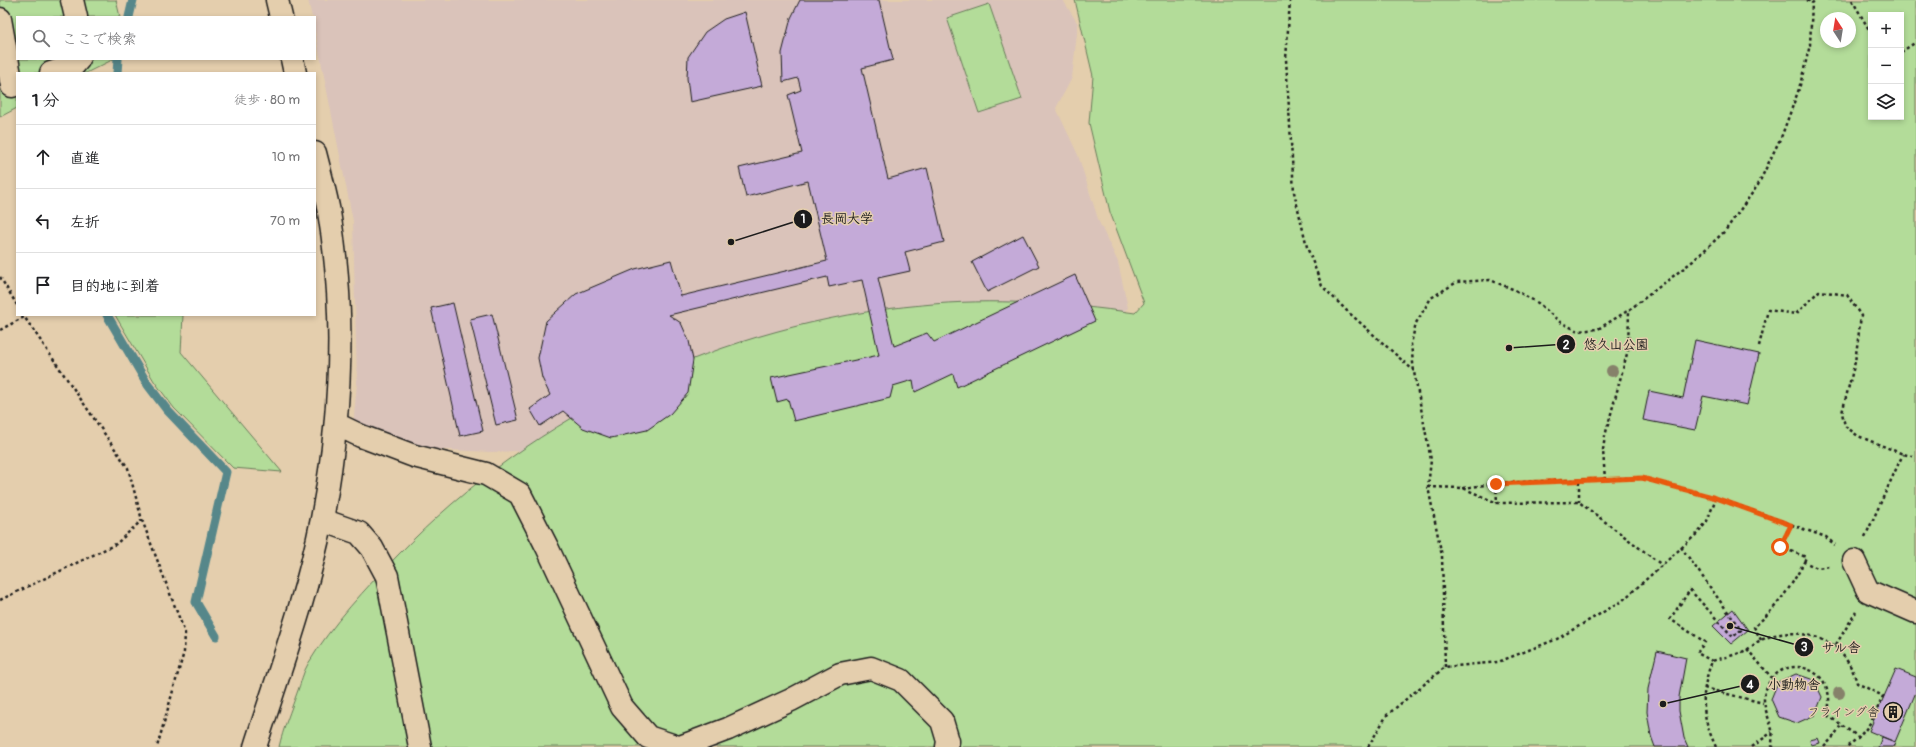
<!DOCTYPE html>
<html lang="ja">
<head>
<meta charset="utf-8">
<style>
  body { margin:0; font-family:Pangolin,"Klee One",sans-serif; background:#f2f2f2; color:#202124 }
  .controls { position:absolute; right:12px; top:12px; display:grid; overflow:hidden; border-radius:0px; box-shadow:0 2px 6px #0003 }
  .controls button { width:36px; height:36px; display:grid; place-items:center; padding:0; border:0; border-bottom:1px solid #e0e0e0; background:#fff; color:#202124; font:20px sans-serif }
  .compass { position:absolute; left:1820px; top:12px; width:36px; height:36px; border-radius:50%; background:#fff; box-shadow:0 2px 6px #0003; rotate:348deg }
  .stop { position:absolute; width:12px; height:12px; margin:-9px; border:3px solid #ea580c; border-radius:50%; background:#fff }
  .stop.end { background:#ea580c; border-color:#fff; box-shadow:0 1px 4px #0008 }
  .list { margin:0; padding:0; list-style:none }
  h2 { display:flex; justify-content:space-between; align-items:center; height:52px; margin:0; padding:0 16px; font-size:17px }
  h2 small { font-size:13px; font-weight:400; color:#757577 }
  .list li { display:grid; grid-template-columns:26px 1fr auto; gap:12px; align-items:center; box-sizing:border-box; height:64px; padding:0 16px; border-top:1px solid #e0e0e0 }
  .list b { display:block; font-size:15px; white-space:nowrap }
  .list em { font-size:13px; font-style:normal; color:#757577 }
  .icon { flex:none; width:22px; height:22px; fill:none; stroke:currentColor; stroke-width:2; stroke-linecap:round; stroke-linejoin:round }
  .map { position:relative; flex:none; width:1916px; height:747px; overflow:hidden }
  .search { position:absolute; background:#fff; box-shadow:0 2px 6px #0003; left:16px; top:16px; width:300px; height:44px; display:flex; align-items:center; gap:10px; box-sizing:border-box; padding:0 14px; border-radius:0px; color:#757577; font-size:15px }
  .panel { position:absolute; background:#fff; box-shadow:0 2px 6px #0003; left:16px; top:72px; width:300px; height:244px; border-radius:0px }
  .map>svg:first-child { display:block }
  .built { fill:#dac3ba }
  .green { fill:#b3dc99; stroke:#687c5a; fill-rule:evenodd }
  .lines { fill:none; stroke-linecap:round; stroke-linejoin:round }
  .stream { stroke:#56878a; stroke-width:9 }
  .building { fill:#c4aad8; stroke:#1c1c1c }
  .minor-casing { stroke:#1c1c1c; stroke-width:25 }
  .path { stroke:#1c1c1c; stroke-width:2.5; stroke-dasharray:3 3; stroke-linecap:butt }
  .minor { stroke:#e4cead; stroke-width:22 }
  .tree { fill:#86816b }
  .route { stroke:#ea580c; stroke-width:5 }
  .labels { text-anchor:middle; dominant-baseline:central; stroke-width:3; stroke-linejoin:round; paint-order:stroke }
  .poi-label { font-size:12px; fill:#1c1c1c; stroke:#e4cead; text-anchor:end }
  .leader { fill:none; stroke:#1c1c1c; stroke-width:1.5 }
  .callout-dot { fill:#1c1c1c; stroke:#e4cead; stroke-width:1.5 }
  .mark-label { font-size:12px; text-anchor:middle; font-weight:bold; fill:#fff }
  .callout-label { font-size:13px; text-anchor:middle; font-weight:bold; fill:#1c1c1c; stroke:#e4cead; stroke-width:3; stroke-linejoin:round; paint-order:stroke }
</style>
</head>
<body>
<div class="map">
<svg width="1916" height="747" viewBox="0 0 1916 747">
  <rect width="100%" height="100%" fill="#e4cead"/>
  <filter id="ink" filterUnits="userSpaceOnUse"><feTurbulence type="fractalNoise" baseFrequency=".025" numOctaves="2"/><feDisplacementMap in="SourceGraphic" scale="8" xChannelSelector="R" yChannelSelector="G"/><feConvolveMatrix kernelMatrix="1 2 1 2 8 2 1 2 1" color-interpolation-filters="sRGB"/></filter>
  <g filter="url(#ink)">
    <!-- built -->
    <path class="built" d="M308,0H1063L1078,24L1072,78L1056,108L1078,155L1099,222L1118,262L1128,308L1069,355L546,450L491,452L409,448L353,427L357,383L353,221L315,31V17H312Z"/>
    <!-- green -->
    <path class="green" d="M0,0H116L120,17H17V59H114L86,73H17V108L0,117Z
      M1075,0H1916V747H279C283,729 291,710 297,693C301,683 303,672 308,664C332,624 366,588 398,555C536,412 724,323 922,305C993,298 1065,303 1135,313L1144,303L1110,212L1089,123L1093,76ZM1871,15H1901V117H1871ZM1826,18H1850V42H1826Z
      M989,4L1022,99L979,113L947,18Z
      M115,315H183L181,352L282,472L233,468L174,408L154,381Z"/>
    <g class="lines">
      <!-- stream -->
      <path class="stream" d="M129,17L133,0
        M117,73L118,59
        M107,315L148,385L167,410L226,472L196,602L216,636"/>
    </g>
    <!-- building -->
    <path class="building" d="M800,0H879L893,60L862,68L888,179L927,168L944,242L905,252L910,271L878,278L894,346L927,333L934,342L1075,275L1095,321L957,387L953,374L915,392L913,380L893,386L890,398L794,421L788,399L777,402L771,378L879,355L862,280L829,287L827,277L669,315L681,323L689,341L693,360L688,393L670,414L647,430L611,438L583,428L563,411L540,426L530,409L550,395L542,378L538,358L546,321L576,294L635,269L671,260L681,296L827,261L808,181L746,197L739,168L802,153L788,95L801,90L798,78L783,82L782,53L791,18Z
      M745,12L762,86L690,102L687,78L688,57L705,32L724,19Z
      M1023,235L1039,266L987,292L972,262Z
      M453,303L483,431L460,436L431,308Z
      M492,314L518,420L496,425L470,319Z
      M1695,340L1759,354L1747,405L1703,396L1695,430L1643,420L1649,391L1683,398Z
      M1733,609L1748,630L1731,644L1713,626Z
      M1657,651L1686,658L1679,697V711L1684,738L1688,747H1655L1651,736L1647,712L1648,689Z
      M1896,669L1916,677V692L1895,742L1869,731Z
      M1796,674L1814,680L1822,697L1815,715L1797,723L1779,717L1771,699L1778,682Z
      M1882,737L1895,742L1893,747H1878Z
      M1818,738L1820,743L1811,745L1810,740Z"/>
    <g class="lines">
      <defs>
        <path id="minor" d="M72,0L76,17
          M277,0L281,17
          M0,19L12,86L17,84
          M292,59L295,73
          M51,73L73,66L79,59
          M336,424L361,436L414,456L486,474L520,494L547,547L622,707L648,737L678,747
          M322,520L359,533L372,548L387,576L420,747
          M1854,561L1868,591L1916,612
          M255,747C279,672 307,596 322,519C341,418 346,313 329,212C325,192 320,172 315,153
          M680,747L728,729L791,700L840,674L871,668L901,680L942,721L948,741L947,747"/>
      </defs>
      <!-- minor casing -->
      <use href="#minor" class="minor-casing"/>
      <!-- path -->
      <path class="path" d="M1290,0L1286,59L1294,192L1307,247L1322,286L1346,310L1414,371
        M1807,0L1812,3
        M1852,0L1871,33
        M1901,52L1916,42
        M0,277L17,305
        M0,330L24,317
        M1759,346L1768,310L1796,314L1819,291L1847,295L1861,316L1855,362L1842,413L1845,426L1858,436L1903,454L1916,457
        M1605,480L1603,450L1605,436L1628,350L1629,310
        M1579,481V502
        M1496,484L1497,503
        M1428,487L1463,488L1497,503L1579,502L1662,565
        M1463,488L1500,483L1642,478L1716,498L1826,537L1835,545
        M142,520L185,633L184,652L157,747
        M1791,525L1780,547L1806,557L1804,562
        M1865,537L1903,454
        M1681,547L1741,630L1733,637L1690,590L1670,619L1705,642L1697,653L1712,661
        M0,600L116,544L142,520L128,468L23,315
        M1761,640L1754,627C1776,608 1791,588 1804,562L1817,568L1830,566
        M1835,646C1846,658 1853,668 1857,683L1883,696C1873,719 1868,732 1846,747
        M1747,649L1772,678
        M1445,667L1442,556L1428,487L1431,460L1414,372L1411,344L1416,323L1431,298L1457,282L1490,280L1515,290L1538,303L1560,322L1578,331L1598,329L1629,310L1693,261L1725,231L1758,185L1782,135L1799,89L1810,45L1812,3L1816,0
        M1704,688L1763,703
        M1368,747L1387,715L1445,667L1498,662L1557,639L1622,601L1699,532L1707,521L1716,498
        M1716,747C1701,715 1700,694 1712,661C1724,657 1738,655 1748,649C1753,646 1756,642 1761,640C1787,628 1812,633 1835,646L1856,612
        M1752,747L1772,732
        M1774,747L1772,746C1772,741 1773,735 1772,730C1769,716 1760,703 1766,689C1781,649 1841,667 1827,715L1860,738
        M1824,747L1834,736L1841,725"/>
      <!-- minor -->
      <use href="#minor" class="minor"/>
    </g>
    <!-- trees -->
    <g class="tree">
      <circle cx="1612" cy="371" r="6"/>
      <circle cx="1839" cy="693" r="6"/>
    </g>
  </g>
  <g class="lines" filter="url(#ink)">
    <!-- route -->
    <path class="route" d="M1496,484L1642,478L1716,498L1791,525L1780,547"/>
  </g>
  <!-- icons -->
  <defs>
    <symbol id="building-ring" viewBox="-11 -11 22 22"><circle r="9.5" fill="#e4cead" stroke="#1c1c1c" stroke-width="1.5"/><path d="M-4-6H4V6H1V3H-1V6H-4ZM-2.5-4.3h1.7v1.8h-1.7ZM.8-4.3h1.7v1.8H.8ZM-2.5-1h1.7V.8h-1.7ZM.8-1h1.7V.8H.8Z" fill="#1c1c1c"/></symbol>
  </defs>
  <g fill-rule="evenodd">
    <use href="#building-ring" x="1882" y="701" width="22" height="22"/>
  </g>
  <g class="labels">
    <!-- poi labels -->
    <g class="poi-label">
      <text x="1879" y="712">フライング舎</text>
    </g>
  </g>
  <!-- callouts -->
  <path class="leader" d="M731 242L803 219M1509 348L1566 344M1730 626L1804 647M1663 704L1750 684"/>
  <g class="callout-dot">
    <circle cx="731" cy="242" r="4"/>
    <circle cx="1509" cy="348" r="4"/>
    <circle cx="1730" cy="626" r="4"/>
    <circle cx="1663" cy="704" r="4"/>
    <circle cx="803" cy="219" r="10"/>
    <circle cx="1566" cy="344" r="10"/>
    <circle cx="1804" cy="647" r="10"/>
    <circle cx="1750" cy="684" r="10"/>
  </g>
  <g class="mark-label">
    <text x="803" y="223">1</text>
    <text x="1566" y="349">2</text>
    <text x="1804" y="651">3</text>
    <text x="1750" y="689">4</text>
  </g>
  <g class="callout-label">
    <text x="847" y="223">長岡大学</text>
    <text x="1616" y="349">悠久山公園</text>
    <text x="1841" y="652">サル舎</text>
    <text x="1794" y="689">小動物舎</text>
  </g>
</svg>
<div class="controls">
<button>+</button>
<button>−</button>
<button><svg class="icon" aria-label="layers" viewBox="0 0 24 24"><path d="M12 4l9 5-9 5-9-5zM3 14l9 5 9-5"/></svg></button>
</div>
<svg class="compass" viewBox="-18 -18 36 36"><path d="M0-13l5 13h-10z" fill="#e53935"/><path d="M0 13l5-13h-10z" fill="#757577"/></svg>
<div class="stop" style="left:1780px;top:547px"></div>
<div class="stop end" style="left:1496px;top:484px"></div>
<div class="search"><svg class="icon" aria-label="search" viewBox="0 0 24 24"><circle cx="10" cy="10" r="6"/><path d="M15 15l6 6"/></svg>ここで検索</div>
<section class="panel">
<h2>1 分<small>徒歩 · 80 m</small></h2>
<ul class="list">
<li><svg class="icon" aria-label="ahead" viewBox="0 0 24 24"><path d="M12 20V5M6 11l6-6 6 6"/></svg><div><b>直進</b></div><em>10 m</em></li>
<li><svg class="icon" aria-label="left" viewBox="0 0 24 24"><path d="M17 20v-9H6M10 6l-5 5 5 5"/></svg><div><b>左折</b></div><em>70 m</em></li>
<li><svg class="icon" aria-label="arrive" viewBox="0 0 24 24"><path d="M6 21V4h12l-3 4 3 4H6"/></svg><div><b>目的地に到着</b></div></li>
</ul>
</section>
</div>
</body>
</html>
